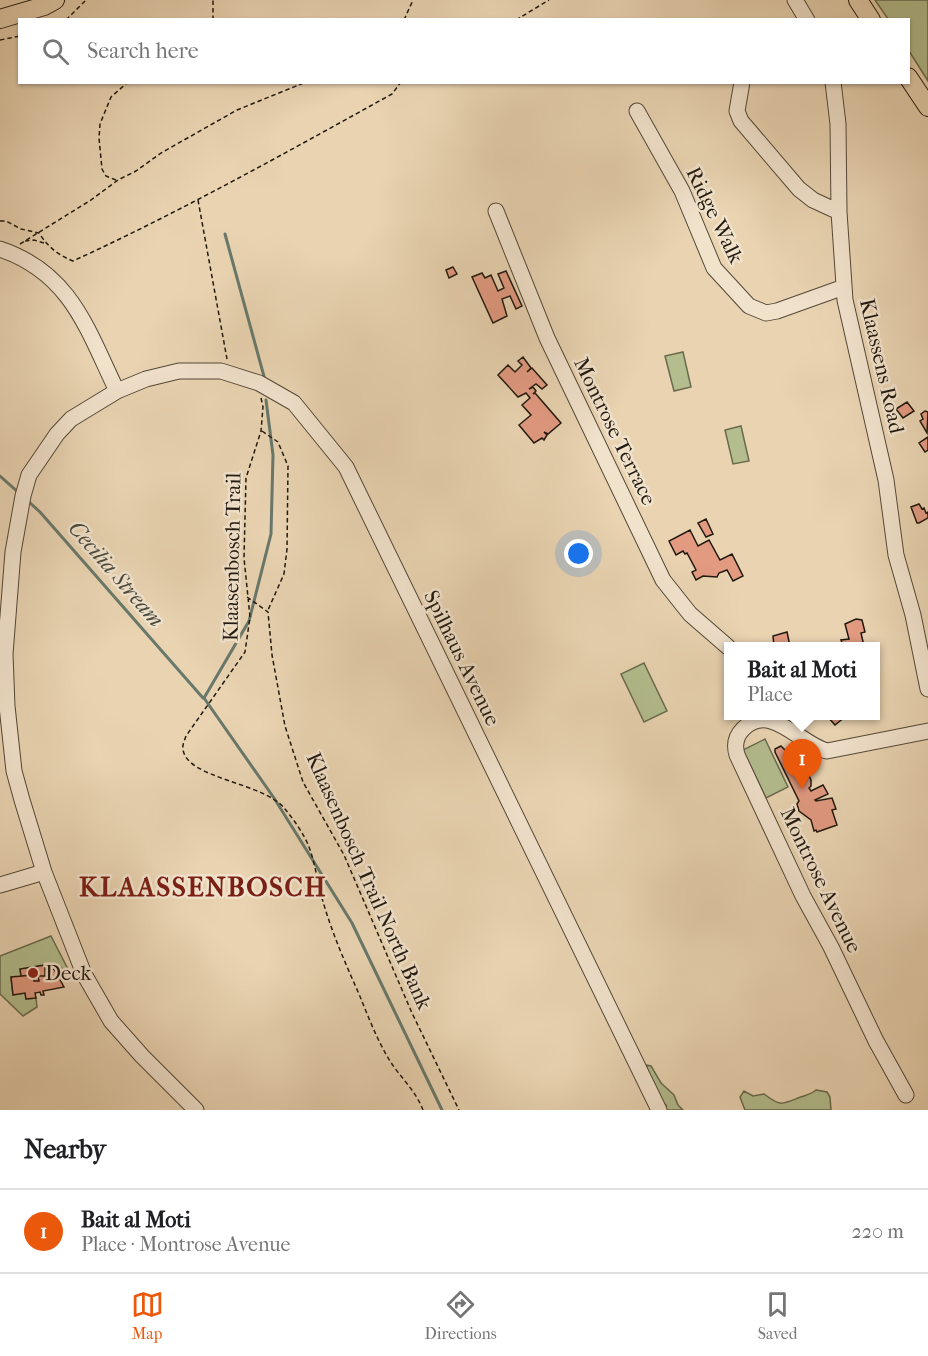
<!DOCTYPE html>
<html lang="en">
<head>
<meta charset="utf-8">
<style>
  body { margin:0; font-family:"IM FELL French Canon",serif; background:#f2f2f2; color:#202124 }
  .you { position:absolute; left:579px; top:554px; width:21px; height:21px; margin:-15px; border:4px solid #fff; border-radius:50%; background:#1a73e8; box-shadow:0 0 0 9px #1a73e833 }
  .badge { display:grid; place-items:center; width:39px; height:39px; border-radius:50%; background:#ea580c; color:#fff; font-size:20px; font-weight:700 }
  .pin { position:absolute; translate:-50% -50px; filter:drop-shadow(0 2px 3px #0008) }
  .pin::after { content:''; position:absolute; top:32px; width:21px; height:18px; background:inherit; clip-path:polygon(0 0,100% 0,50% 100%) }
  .popup { position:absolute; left:724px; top:642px; width:156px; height:78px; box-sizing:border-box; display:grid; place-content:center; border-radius:0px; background:#fff; filter:drop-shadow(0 2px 4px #0005); font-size:20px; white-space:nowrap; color:#757577 }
  .popup b { font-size:22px; color:#202124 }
  .popup::after { content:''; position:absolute; left:50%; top:100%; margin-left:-12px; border:12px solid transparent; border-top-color:#fff }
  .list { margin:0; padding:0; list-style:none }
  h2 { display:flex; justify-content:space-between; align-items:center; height:78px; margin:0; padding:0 24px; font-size:26px }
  h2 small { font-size:20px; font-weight:400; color:#757577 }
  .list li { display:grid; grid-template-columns:39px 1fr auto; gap:18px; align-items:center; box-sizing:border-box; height:84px; padding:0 24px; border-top:2px solid #e0e0e0 }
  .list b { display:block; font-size:22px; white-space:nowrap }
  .list p { margin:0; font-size:20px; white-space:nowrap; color:#757577 }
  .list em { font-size:20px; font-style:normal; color:#757577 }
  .icon { flex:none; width:33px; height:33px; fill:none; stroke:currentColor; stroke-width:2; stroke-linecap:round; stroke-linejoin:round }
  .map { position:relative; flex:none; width:928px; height:1110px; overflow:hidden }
  .search { position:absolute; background:#fff; box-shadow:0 2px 4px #0004; left:18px; right:18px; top:18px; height:66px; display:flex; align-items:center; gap:15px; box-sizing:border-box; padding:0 21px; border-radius:0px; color:#757577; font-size:22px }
  .sheet { height:162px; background:#fff }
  nav { display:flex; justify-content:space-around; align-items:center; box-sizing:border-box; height:84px; border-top:2px solid #e0e0e0; background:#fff; font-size:16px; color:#757577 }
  nav a { display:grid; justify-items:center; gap:3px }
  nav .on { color:#ea580c }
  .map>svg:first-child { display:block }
  .green { fill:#b3bd8e; stroke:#6a6b4e; stroke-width:1.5 }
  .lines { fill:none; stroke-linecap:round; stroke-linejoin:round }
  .stream { stroke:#68786b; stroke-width:3 }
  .building { fill:#e29a81; stroke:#21190f; stroke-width:1.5 }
  .minor-casing { stroke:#534838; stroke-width:17 }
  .major-casing { stroke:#21190f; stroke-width:20 }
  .path { stroke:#21190f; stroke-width:1.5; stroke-dasharray:4.5 3; stroke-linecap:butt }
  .minor { stroke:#f1e2cc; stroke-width:15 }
  .major { stroke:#e9d3b1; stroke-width:18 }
  .poi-dot { fill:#8f2418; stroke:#f1e2cc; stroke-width:2 }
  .labels { text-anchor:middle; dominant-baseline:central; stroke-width:5; stroke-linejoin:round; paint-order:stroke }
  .street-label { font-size:21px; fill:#21190f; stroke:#f1e2cc }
  .poi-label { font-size:21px; fill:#21190f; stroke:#f1e2cc; text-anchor:start }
  .water-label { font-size:22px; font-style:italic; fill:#45493d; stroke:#f1e2cc }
  .district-label { font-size:27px; font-weight:bold; letter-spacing:1.5px; fill:#7a1f14; stroke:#f1e2cc }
</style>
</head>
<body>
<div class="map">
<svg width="928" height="1110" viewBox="0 0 928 1110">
  <rect width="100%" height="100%" fill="#e9d3b1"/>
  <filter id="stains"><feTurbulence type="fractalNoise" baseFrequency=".00333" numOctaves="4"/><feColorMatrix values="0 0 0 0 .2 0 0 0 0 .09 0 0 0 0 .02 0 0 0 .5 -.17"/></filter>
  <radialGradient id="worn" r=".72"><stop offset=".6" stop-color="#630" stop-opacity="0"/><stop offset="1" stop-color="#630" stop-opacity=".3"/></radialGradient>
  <!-- green -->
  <path class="green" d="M875,0H928V81L909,51L908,20L888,19Z
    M683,352L691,387L674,391L665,356Z
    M741,426L749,461L733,464L725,430Z
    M644,663L667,711L644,722L621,674Z
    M765,739L788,787L766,798L743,750Z
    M51,936L72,977L68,979L61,967L46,970L45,965L20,969L21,976L11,978L13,995L25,993L26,999L36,998L37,1007L23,1016L0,994V956Z
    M646,1065L651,1066L661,1083L674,1095L678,1105L683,1110H666V1105L658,1099Z
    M816,1090L827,1092L830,1097L831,1110H745L740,1097L744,1091L753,1096L764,1094C780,1106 781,1105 798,1098C806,1095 810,1095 816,1090Z"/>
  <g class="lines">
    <!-- stream -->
    <path class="stream" d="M225,234L265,380
      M266,400L273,455L271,534L249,621L204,698L274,798L352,923L442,1110
      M0,476L19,493
      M28,501L40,512L203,698"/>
  </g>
  <!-- building -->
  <path class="building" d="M453,267L457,274L449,278L446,270Z
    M506,271L522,306L516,309L510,296L502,299L507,316L493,323L472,277L482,273L485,278L491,275L498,291L504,288L498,274Z
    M523,357L531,368L527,372L532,368L547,385L542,389L536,384L529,389L533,387L536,391L533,394L535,393L561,423L548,434L544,432L547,435L544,440L542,438L534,443L519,425L531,415L522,405L530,398L526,393L518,397L498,375L508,365L515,372L522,365L518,361Z
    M907,402L914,411L903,418L896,409Z
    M925,411L928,412L927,433L920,421L923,419L921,414Z
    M928,437V450L925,452L919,443Z
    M919,504L922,509L924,508L926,513L928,512V518L919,523H917L911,507Z
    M706,519L713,534L706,537L698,523Z
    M690,530L698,546L709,540L720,560L732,554L743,576L733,581L727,570L719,573L717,577L703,576L696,580L692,572L696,570L687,553L685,554L683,551L676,555L669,541Z
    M856,619L862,620L865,632L861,633L864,646H843L841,640L849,639L845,624Z
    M787,632L790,646H774L773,636Z
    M823,716H846L835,725L827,716L825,717Z
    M781,746L786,751L788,750L792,754L795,753L800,757L811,780V786L809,788L811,791L823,785L828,794L815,800L816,801L832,798L836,809L832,810L837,825L817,832L816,830L814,831L811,820L799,811L797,804L799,801L775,752V749Z
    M45,965V976H38L39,981H34L33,975L21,976L20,969Z
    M54,969L64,987L43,991L44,995H41L40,992L35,993L36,998L26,999L25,993L13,995L11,977L33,975L34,981H39L38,976H45V970Z"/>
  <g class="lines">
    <defs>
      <path id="minor" d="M795,0L807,20
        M742,82L737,111L741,121L799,189L813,200L839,212
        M833,82L838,124L839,212L845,300L886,480L896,555L913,615L928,689
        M637,111L682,191L714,268L749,306L766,313L777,311L844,287
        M496,211L547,338L663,580L690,614L728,647
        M0,249C71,273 87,329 117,391
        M0,885L44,872
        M906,1095L876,1041L831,947L803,896L737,755C734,745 736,736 743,729C770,701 801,745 827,751L928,731
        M196,1110L142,1056L111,1021L84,974L44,872L22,800L14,771L7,706L5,654L13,552L23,496L29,475L57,434L71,419L117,391L146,379L179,371H221L259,383L294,403L346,467L659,1110"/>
      <path id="major" d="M858,0L871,20
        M0,19L44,6L55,0
        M908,77L928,107"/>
    </defs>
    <!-- minor casing -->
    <use href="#minor" class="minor-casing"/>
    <!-- major casing -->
    <use href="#major" class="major-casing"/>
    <!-- path -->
    <path class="path" d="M66,20L86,0
      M213,20V0
      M404,20L413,0
      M516,20L549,0
      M0,40L20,36
      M116,180L106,176L102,169L99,138L100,124L111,97L128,82
      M198,200L227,359
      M0,221H6L21,229L39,233C48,247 58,255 73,261C182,211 287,152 392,94L401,82
      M25,241L34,240L44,243
      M20,244L91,200L118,180L136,171L161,153L237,110L306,82
      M261,398L263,407L261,431L246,478L244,558L250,617L245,652L186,736C185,739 182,745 183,749C186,779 264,782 285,809C294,820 304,834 309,847C316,866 318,886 324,905C333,935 346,965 359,994C368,1016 377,1040 390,1061C400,1077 416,1091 423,1110
      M262,431L278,442L288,466L287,549L284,574L268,610
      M247,597L268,612L272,655L285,726L303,782L344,855L412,1013L459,1110"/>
    <!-- minor -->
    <use href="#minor" class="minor"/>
    <!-- major -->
    <use href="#major" class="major"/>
  </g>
  <!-- markers -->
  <circle class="poi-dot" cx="33" cy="973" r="6"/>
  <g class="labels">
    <!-- street labels -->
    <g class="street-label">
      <text transform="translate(715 215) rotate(64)">Ridge Walk</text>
      <text transform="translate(882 366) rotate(77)">Klaassens Road</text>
      <text transform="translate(615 431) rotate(64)">Montrose Terrace</text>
      <text transform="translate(232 557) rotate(-89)">Klaasenbosch Trail</text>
      <text transform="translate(462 658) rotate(64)">Spilhaus Avenue</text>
      <text transform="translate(821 880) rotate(64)">Montrose Avenue</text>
      <text transform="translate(369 881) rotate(66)">Klaasenbosch Trail North Bank</text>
    </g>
    <!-- poi labels -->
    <g class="poi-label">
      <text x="45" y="973">Deck</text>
    </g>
    <!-- water labels -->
    <g class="water-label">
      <text transform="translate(116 574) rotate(49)">Cecilia Stream</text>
    </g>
    <!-- district labels -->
    <g class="district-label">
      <text x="203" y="887">KLAASSENBOSCH</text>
    </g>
  </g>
  <rect width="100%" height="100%" filter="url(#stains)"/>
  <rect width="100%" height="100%" fill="url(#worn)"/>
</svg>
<div class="you"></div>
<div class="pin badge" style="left:802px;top:789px">1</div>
<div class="popup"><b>Bait al Moti</b>Place</div>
<div class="search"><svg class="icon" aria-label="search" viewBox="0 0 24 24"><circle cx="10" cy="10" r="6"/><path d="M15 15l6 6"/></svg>Search here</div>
</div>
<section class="sheet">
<h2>Nearby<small></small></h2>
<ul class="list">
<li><span class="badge">1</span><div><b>Bait al Moti</b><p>Place · Montrose Avenue</p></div><em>220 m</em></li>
</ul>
</section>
<nav>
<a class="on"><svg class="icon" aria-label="map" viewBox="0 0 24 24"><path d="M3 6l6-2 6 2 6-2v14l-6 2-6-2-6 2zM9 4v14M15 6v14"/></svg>Map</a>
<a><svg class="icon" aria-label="directions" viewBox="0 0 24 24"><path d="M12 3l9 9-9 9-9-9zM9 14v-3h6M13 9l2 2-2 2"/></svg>Directions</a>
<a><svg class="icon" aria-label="saved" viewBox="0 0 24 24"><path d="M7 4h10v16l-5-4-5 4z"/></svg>Saved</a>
</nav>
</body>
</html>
